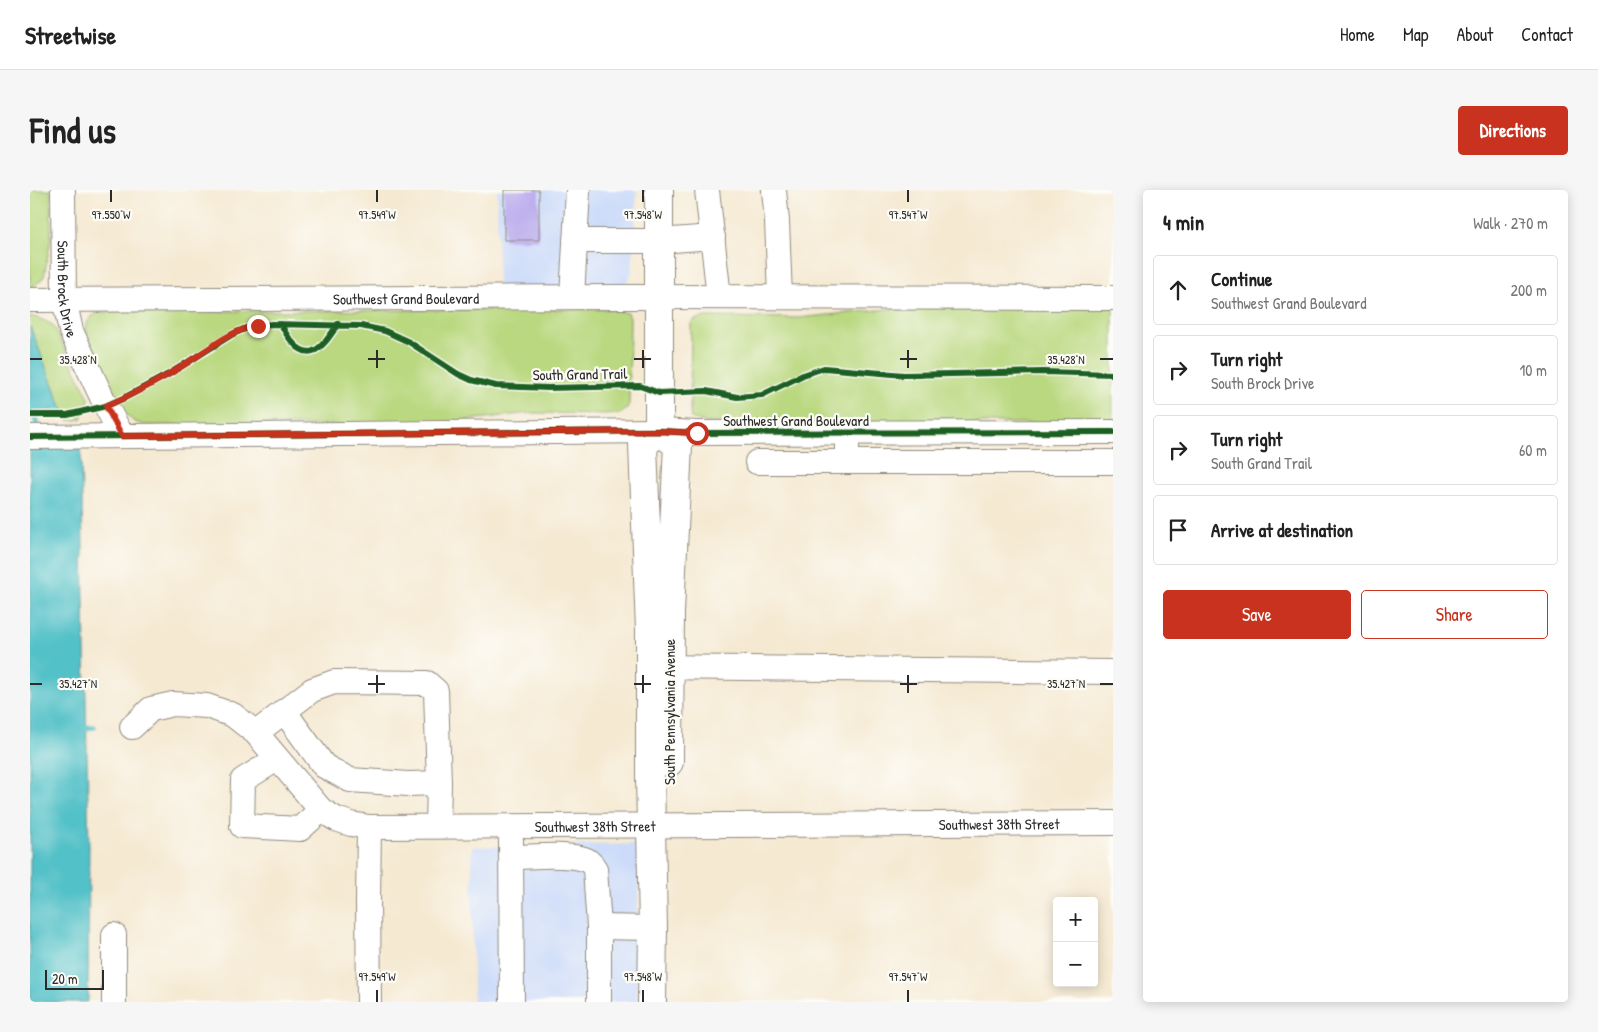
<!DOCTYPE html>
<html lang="en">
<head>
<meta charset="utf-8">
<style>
  body { margin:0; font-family:"Patrick Hand",sans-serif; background:#f6f6f6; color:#222 }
  .controls { position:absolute; right:15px; bottom:15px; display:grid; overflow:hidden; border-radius:5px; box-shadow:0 2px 12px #0003 }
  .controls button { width:45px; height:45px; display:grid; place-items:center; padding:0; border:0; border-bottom:1px solid #e0e0e0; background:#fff; color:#222; font:25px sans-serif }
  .scale { position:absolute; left:15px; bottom:12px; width:59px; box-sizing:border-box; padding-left:5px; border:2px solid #2b2b2b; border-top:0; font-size:14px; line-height:18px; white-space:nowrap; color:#2b2b2b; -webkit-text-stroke:4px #fdfcf7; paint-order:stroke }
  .stop { position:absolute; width:15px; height:15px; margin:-11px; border:4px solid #c8321e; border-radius:50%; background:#fff }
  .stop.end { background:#c8321e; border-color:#fff; box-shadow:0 1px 5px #0008 }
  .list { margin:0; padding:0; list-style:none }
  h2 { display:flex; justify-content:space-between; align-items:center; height:65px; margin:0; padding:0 20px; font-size:21px }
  h2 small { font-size:16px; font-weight:400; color:#767676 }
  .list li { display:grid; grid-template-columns:32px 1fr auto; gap:15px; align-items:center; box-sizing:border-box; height:70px; margin:0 10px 10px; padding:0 10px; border:1px solid #e0e0e0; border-radius:5px }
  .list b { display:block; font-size:19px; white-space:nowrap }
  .list p { margin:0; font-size:16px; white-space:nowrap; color:#767676 }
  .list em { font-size:16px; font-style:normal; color:#767676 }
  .actions { display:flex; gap:10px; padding:15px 20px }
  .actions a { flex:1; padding:11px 0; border:1px solid #c8321e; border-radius:5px; text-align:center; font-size:18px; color:#c8321e }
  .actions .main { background:#c8321e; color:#fff }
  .icon { flex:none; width:28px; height:28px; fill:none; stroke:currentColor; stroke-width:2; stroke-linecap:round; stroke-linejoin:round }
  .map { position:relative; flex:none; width:1083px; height:812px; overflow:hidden; border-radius:5px }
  header { display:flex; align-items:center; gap:30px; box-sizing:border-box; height:70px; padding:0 25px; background:#fff; border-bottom:1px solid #e0e0e0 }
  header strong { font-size:24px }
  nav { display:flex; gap:28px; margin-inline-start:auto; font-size:18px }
  .intro { display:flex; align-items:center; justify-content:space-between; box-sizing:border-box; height:120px; padding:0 30px }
  h1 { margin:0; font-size:35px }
  .button { padding:12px 22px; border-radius:5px; background:#c8321e; color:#fff; font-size:18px; font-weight:700 }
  main { display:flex; gap:30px; padding:0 30px }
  aside { flex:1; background:#fff; border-radius:5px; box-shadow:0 2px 12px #0003 }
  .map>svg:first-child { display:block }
  .built { fill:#ccdbf9 }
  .green { fill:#b9d87f; stroke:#728255 }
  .water { fill:#53c1c8; stroke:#3f767a }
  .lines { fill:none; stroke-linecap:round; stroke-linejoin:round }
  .stream { stroke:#53c1c8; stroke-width:5.5 }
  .building { fill:#b8a8ec }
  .minor-casing { stroke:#908a7e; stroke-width:26 }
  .major-casing { stroke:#908a7e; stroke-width:30 }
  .minor { stroke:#fff; stroke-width:24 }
  .major { stroke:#fff; stroke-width:28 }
  .cycleway-casing { stroke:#fdfcf7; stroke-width:9 }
  .cycleway { stroke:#1b5e20; stroke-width:6 }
  .route { stroke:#c8321e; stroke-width:6 }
  .ticks { fill:none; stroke:#2b2b2b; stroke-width:2 }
  .labels { text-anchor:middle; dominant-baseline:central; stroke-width:4.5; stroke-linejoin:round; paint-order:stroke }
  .street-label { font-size:15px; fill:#2b2b2b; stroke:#fdfcf7 }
  .ticks-label { font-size:12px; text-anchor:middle; fill:#2b2b2b; stroke:#fdfcf7; stroke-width:4.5; stroke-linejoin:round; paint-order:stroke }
</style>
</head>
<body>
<header>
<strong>Streetwise</strong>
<nav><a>Home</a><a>Map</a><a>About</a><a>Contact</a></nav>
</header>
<div class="intro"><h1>Find us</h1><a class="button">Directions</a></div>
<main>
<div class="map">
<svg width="1083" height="812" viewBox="0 0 1083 812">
  <rect width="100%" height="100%" fill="#fdfcf7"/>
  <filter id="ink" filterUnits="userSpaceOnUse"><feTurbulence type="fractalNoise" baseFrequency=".02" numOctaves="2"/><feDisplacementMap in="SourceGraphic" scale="10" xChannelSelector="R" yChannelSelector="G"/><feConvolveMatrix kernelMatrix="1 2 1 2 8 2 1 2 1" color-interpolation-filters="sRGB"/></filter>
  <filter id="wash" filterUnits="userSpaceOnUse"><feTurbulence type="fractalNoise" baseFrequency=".0096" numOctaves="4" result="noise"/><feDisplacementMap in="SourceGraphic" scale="20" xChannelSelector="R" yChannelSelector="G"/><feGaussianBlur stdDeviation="1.12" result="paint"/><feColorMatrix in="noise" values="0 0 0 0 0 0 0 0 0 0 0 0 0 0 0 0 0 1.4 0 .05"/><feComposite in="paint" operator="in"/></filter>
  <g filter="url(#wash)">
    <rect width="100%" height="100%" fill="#f5e9d2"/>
    <!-- built -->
    <path class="built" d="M467,0H607L602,81L598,91L590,97L468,99Z
      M609,654L607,812H443L442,657Z"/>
    <!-- green -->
    <path class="green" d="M0,0H21V48L14,87L4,96L0,97Z
      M878,117H1083V233H677L661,228L660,222L661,133L664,130L675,127L768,128Z
      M579,119L598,123L600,128L599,214L597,219L590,224L499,223L396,235H114L103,231L92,220L56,142C56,131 60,126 70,122Z
      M0,126L13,130L23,135L59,208L57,217L51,229L39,231L33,221L0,136Z"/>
    <!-- water -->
    <path class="water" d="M0,136L33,221H0Z
      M0,257L51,258L59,658L58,812H0Z"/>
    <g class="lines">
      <!-- stream -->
      <path class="stream" d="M0,211L9,241
        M51,538L64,537"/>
    </g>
    <g id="blocks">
      <!-- building -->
      <path class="building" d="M474,0H509V50H474Z"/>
    </g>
  </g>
  <g filter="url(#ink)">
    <use href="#blocks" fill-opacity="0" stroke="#908a7e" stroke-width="1"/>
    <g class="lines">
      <defs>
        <g id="minor">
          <path id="s1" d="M33,0L34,109L41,141L76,216L92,246"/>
          <path d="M677,0L689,107"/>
          <path d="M744,0L747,31L750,107"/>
          <path d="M545,51H629L683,47"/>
          <path d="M542,107L548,0"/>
          <path id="s2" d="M0,110L591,107L1083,108"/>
          <path d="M817,242V272H1083"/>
          <path d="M0,247L629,241L667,243L1083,242"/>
          <path d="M727,272H817"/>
          <path d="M622,477L1083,482"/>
          <path d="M254,521L294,576L320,590L378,594L409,593"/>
          <path id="s3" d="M102,537L121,519L143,514L177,516L203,525L226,543L291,620L306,629L321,634L339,637L1083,633"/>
          <path d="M226,543L282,500L304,492L397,493L406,501L409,593L408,636"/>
          <path d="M247,569L213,590L212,636L270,639L291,620"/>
          <path d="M481,651L482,812"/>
          <path d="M481,667C501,667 535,663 554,669C559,670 562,674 565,679L569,737V812"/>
          <path d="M569,737L623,738"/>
          <path d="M84,745V812"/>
          <path d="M339,812L338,712L339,637"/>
        </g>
        <path id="major" d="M629,241L648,255L640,422L639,572
          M622,812L623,738L620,585V441L613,255L629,241V0"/>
      </defs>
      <!-- minor casing -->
      <use href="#minor" class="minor-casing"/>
      <!-- major casing -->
      <use href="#major" class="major-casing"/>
      <!-- minor -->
      <use href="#minor" class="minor"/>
      <!-- major -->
      <use href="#major" class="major"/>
      <defs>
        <path id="cycleway" d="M251,134C256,145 269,166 283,161C293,158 302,143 308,134
          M0,225H37L76,216L94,208L139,184L203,144L219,137L242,134L331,136L355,141L379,152L428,184L441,190L466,196L518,198L610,196L629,203L676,201L707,207L732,205L773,185L794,178L874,185L1013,182L1083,184
          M0,247L629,241L667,243L1083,242"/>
      </defs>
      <!-- cycleway casing -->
      <use href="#cycleway" class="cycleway-casing"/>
      <!-- cycleway -->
      <use href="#cycleway" class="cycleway"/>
    </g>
  </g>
  <g class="lines" filter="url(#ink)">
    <!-- route -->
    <path class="route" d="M228,136C201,139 179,159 157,173C131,190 104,204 76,216L92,246L629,241L667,243"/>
  </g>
  <!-- ticks -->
  <path class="ticks" d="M81,0V12M347,0V12M613,0V12M878,0V12M347,160V178M613,160V178M878,160V178M0,169H12M338,169H355M604,169H621M870,169H887M1070,169H1083M347,485V503M613,485V503M878,485V503M0,494H12M338,494H355M604,494H621M870,494H887M1070,494H1083M347,800V812M613,800V812M878,800V812"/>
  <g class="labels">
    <!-- street labels -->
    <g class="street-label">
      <text stroke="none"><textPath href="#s1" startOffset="99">South Brock Drive</textPath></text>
      <text stroke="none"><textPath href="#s2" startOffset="376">Southwest Grand Boulevard</textPath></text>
      <text transform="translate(550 184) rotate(-1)">South Grand Trail</text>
      <text x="766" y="230">Southwest Grand Boulevard</text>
      <text transform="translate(639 522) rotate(-90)">South Pennsylvania Avenue</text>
      <text stroke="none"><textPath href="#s3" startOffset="922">Southwest 38th Street</textPath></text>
      <text stroke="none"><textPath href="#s3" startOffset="518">Southwest 38th Street</textPath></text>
    </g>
  </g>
  <g class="ticks-label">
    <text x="81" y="29">97.550°W</text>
    <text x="347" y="29">97.549°W</text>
    <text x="613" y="29">97.548°W</text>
    <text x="878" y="29">97.547°W</text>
    <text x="48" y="174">35.428°N</text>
    <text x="1036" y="174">35.428°N</text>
    <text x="48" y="498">35.427°N</text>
    <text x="1036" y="498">35.427°N</text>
    <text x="347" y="791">97.549°W</text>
    <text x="613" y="791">97.548°W</text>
    <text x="878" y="791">97.547°W</text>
  </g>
</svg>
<div class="controls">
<button>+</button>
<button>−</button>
</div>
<div class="scale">20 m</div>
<div class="stop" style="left:667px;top:243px"></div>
<div class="stop end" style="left:228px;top:136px"></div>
</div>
<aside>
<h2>4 min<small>Walk · 270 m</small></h2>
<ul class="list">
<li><svg class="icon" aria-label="ahead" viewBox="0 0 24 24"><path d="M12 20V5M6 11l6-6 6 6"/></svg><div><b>Continue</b><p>Southwest Grand Boulevard</p></div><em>200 m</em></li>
<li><svg class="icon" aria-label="right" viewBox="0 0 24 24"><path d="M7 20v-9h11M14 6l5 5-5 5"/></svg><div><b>Turn right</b><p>South Brock Drive</p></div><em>10 m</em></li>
<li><svg class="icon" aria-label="right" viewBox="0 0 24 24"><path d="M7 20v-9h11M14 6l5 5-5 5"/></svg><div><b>Turn right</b><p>South Grand Trail</p></div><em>60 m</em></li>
<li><svg class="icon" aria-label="arrive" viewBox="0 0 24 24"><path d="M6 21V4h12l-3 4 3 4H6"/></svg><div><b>Arrive at destination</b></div></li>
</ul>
<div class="actions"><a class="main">Save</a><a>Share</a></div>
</aside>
</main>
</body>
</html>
